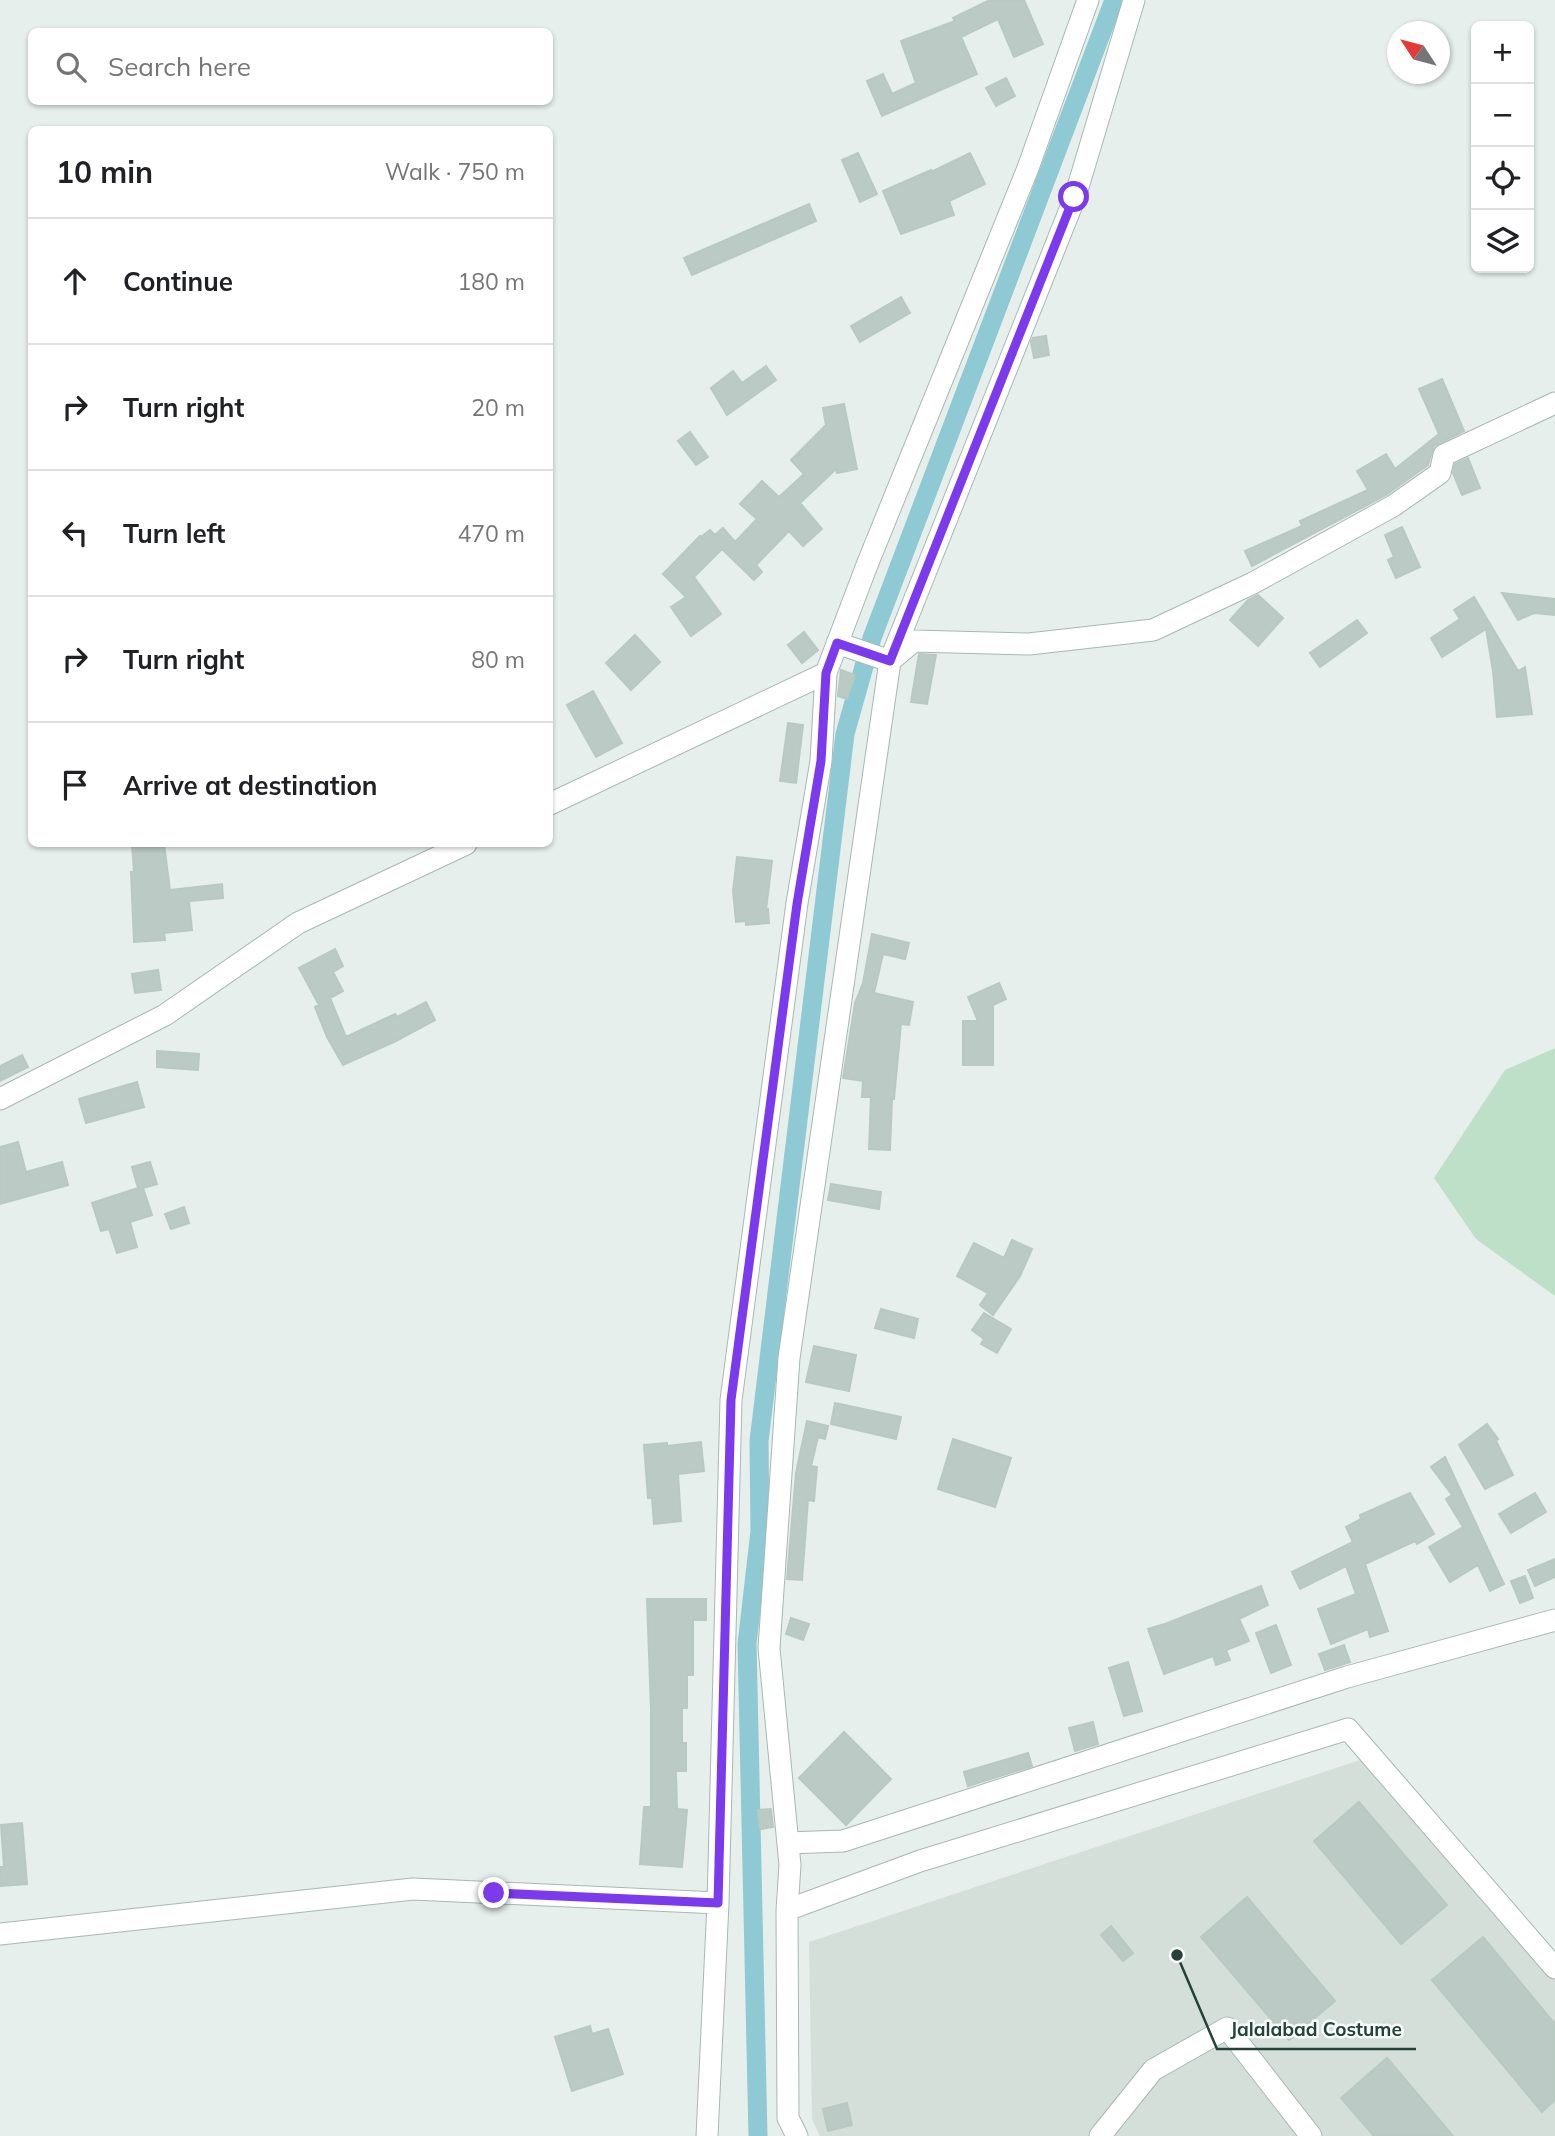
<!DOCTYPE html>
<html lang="en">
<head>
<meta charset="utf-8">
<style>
  body { margin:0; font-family:Mulish,sans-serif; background:#f6f6f6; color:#202124 }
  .controls { position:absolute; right:21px; top:21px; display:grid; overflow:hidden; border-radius:10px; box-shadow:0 2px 5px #0004 }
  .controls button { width:63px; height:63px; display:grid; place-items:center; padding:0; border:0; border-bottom:2px solid #e0e0e0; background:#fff; color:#202124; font:35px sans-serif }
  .compass { position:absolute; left:1387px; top:21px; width:63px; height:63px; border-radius:50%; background:#fff; box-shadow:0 2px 5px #0004; rotate:306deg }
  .stop { position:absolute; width:21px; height:21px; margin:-16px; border:5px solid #7c3aed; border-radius:50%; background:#fff }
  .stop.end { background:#7c3aed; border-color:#fff; box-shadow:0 2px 7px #0008 }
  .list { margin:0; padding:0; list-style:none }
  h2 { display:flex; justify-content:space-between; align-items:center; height:91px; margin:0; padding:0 28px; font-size:30px }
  h2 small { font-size:23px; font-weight:400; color:#757577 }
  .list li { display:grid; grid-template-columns:46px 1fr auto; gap:21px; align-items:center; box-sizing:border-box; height:126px; padding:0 28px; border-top:2px solid #e0e0e0 }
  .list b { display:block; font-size:26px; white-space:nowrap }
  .list em { font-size:23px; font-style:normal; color:#757577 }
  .icon { flex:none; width:38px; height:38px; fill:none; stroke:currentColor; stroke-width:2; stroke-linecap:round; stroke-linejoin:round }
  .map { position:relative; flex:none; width:1555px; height:2136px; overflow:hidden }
  .search { position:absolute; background:#fff; box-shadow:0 2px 5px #0004; left:28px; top:28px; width:525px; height:77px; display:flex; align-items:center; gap:18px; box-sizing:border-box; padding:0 24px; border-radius:10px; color:#757577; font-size:26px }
  .panel { position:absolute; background:#fff; box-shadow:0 2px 5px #0004; left:28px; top:126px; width:525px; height:721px; border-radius:10px }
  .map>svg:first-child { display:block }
  .built { fill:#d4dfda }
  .green { fill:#bfe0c8 }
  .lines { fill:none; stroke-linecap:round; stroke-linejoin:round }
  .canal { stroke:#8ec9d4; stroke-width:19 }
  .building { fill:#bbcac4; stroke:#b8c9c2; stroke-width:2 }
  .minor-casing { stroke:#a8b8b2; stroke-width:23 }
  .minor { stroke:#fff; stroke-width:21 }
  .route { stroke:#7c3aed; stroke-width:9 }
  .leader { fill:none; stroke:#24423a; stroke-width:2.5 }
  .callout-dot { fill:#24423a; stroke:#f7fbf9; stroke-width:2.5 }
  .callout-label { font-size:19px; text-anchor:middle; font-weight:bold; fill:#24423a; stroke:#f7fbf9; stroke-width:5; stroke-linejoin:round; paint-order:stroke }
</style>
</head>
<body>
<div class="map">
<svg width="1555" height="2136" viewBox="0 0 1555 2136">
  <rect width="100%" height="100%" fill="#e6efeb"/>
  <!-- built -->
  <path class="built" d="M1372,1756L1555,1969V2136H820L812,2119L809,1942Z"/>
  <!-- green -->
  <path class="green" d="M1555,1048V1296L1476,1239L1434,1178L1505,1070Z"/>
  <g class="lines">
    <!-- canal -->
    <path class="canal" d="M758,2136L747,1644L760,1531L759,1441L845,734L872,638L1114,0"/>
  </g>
  <!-- building -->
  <path class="building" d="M990,0H1024L1043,44L1014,57L998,19L961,37L977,74L882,116L867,81L883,74L892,94L916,83L901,41L955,21L953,18Z
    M1006,78L1015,96L996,106L986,88Z
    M858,153L877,194L860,202L842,160Z
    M970,153L985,184L949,201L954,215L901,234L883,191L931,170V172Z
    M809,204L816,221L692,275L684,258Z
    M901,297L910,313L860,342L851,326Z
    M1046,336L1049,355L1034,358L1031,342L1033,338Z
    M766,366L776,380L727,415L711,388L733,371L742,383Z
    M1442,379L1464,431L1434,446L1428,465L1386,495L1252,566L1245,551L1302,526L1300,521L1368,490L1357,471L1386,454L1395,469L1439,434L1419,389Z
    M844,404L857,469L837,473L836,469L800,503L822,529L803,546L789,531L756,565L762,572L754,580L722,549L694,577L721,614L691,636L671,607L686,597L663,574L700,536L701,537L710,530L715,535L723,528L735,542L757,519L740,504L762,481L779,497L804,474L791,460L826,425L823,408Z
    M690,432L708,457L696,465L678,441Z
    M1468,458L1480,488L1462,495L1453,473L1455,464Z
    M1402,527L1420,567L1396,578L1388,560L1394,557L1385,535Z
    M1502,593L1555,599V615L1534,613L1518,620Z
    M1258,595L1283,618L1258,646L1230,620L1248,600Z
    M1474,597L1518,671L1525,667L1532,714L1497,717L1493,671L1486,629L1442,657L1431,638L1460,619L1454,610Z
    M1357,620L1367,633L1320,667L1310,653Z
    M804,632L818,650L802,663L788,645Z
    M635,635L660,662L631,690L606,663Z
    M919,654L936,655L927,704L911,702Z
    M841,670L855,675L847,699L838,696Z
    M593,691L622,743L596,757L567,705Z
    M788,723L803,725L796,783L780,781Z
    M132,844H164L170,890L222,884L223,898L189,901L192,930L164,933L165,940L134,942L131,872H134Z
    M737,857L772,861L766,910L768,909L769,923L746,925V921L736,922L733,891Z
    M872,934L909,943L905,959L883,954L874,993L913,1002L909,1025L901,1024L894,1099H892L890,1150L869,1149L871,1097H862L863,1081L843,1078L855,1003L863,983Z
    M335,949L343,966L333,972L343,991L330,998L346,1037L395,1014L397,1017L426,1002L435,1020L396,1041L343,1065L327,1037L315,1007L319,1005L299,968Z
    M158,970L161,990L135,993L132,974Z
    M999,983L1006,999L993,1005V1065H963V1021H978L968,997Z
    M157,1051L199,1054L198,1070L157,1067Z
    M22,1055L28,1067L0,1081V1066Z
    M137,1082L144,1107L86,1123L79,1099Z
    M18,1142L26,1172L62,1162L68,1185L0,1204V1147Z
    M150,1162L157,1184L143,1188L152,1215L130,1222L137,1247L117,1253L109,1229L101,1231L92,1203L138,1188L132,1167Z
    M831,1184L881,1192L879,1209L828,1200Z
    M184,1207L189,1223L171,1229L165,1214Z
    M1012,1240L1032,1249L1020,1276L993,1315L980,1305L988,1293L957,1276L974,1243L1004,1258Z
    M881,1309L918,1319L914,1338L875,1328Z
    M984,1313L1011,1329L997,1353L981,1344L984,1339L972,1330Z
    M814,1346L856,1355L849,1391L806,1382Z
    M835,1403L901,1417L896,1439L831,1424Z
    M807,1421L828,1426L825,1439L818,1437L811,1466L817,1467L814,1501L808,1500L802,1580L787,1579L796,1473Z
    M1487,1424L1498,1439L1496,1441L1513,1475L1485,1489L1459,1445Z
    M953,1439L1011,1458L995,1507L938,1489Z
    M701,1442L704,1471L678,1474L681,1521L654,1524L652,1498H648L644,1445L667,1443V1446Z
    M1445,1457L1504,1584L1490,1591L1478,1565L1450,1582L1429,1547L1463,1527L1446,1499L1452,1495L1431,1467Z
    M1410,1493L1434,1534L1417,1544L1415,1541L1365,1564L1388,1631L1370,1637L1368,1629L1331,1644L1318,1609L1356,1594L1346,1566L1300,1589L1292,1572L1353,1542L1346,1527L1361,1519L1360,1515Z
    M1535,1493L1546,1512L1511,1533L1499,1514Z
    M1555,1559V1577L1535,1586L1528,1570Z
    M1525,1576L1533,1598L1520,1603L1511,1581Z
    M1261,1586L1268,1605L1239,1619L1249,1641L1226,1650L1230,1660L1216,1665L1213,1656L1164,1674L1148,1629L1165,1624Z
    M647,1599H706V1620H693V1675H687V1708H682V1743H686V1771H676L677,1809L687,1810L682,1867L640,1864L644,1807H651V1709Z
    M791,1618L809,1624L803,1640L786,1634Z
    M1276,1625L1291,1665L1271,1673L1256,1633Z
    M1344,1645L1350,1662L1325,1670L1319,1654Z
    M1128,1662L1142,1711L1124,1716L1109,1668Z
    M1093,1722L1098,1744L1075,1751L1069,1728Z
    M844,1732L891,1779L846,1825L799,1778Z
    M1028,1753L1032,1766L968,1786L964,1772Z
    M1359,1802L1447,1905L1401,1944L1314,1841Z
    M771,1809L773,1827L760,1829L758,1810Z
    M22,1823L27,1884L0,1886V1867H4L1,1825Z
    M1247,1897L1335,2001L1289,2040L1201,1937Z
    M1111,1926L1133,1953L1123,1961L1101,1935Z
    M1483,1937L1555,2024V2100L1542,2112L1432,1980Z
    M590,2026L592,2034L608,2029L623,2074L572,2091L555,2037Z
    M1387,2058L1453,2136H1374L1341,2098Z
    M847,2103L852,2125L828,2131L823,2109Z"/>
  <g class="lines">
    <defs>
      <path id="minor" d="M837,643L890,661L914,641L1029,644L1153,630L1253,583L1393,506L1440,473L1444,455L1555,403
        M550,804L826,673
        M0,1099L165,1015L298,923L466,844
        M788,1843L843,1841L1347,1677L1555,1620
        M787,1910L790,1865L769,1648L789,1358L890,661L1075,197L1134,0
        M0,1934L413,1889L718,1903
        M707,2136L718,1903L731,1400L797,903L821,761L826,673L867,565L1028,168L1088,0
        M797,2136L788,2118L787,1910L920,1861L1348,1729L1555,1968
        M1100,2136L1153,2070L1227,2028L1311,2136"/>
    </defs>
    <!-- minor casing -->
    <use href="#minor" class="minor-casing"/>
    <!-- minor -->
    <use href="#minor" class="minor"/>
  </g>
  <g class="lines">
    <!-- route -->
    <path class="route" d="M494,1893L718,1903L731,1400L797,904L821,761L826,673L837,643L890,661L1074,197"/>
  </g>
  <!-- callouts -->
  <path class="leader" d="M1177 1955L1217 2049H1416"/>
  <circle class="callout-dot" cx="1177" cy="1955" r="7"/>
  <g class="callout-label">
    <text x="1316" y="2036">Jalalabad Costume</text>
  </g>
</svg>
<div class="controls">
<button>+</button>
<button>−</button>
<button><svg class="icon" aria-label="locate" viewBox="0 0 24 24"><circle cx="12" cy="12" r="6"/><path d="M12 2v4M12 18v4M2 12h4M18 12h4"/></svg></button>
<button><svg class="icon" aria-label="layers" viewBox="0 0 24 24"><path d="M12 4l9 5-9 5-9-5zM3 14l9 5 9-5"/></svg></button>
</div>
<svg class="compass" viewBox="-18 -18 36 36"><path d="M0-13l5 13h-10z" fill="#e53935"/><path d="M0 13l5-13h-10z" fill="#757577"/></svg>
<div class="stop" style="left:1074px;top:197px"></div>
<div class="stop end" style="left:494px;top:1893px"></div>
<div class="search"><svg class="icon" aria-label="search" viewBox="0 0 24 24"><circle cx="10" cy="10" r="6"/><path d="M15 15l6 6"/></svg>Search here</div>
<section class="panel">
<h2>10 min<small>Walk · 750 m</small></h2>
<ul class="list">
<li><svg class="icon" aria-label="ahead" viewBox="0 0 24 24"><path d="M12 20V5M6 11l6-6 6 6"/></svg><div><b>Continue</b></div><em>180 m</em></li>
<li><svg class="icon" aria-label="right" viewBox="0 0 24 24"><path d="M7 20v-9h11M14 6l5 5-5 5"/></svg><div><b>Turn right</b></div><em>20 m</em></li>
<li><svg class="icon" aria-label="left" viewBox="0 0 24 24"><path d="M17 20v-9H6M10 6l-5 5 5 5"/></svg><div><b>Turn left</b></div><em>470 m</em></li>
<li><svg class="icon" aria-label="right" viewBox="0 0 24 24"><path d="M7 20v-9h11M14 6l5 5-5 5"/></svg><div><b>Turn right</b></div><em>80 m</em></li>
<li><svg class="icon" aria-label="arrive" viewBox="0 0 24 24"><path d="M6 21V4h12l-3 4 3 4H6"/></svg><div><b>Arrive at destination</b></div></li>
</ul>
</section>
</div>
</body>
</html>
